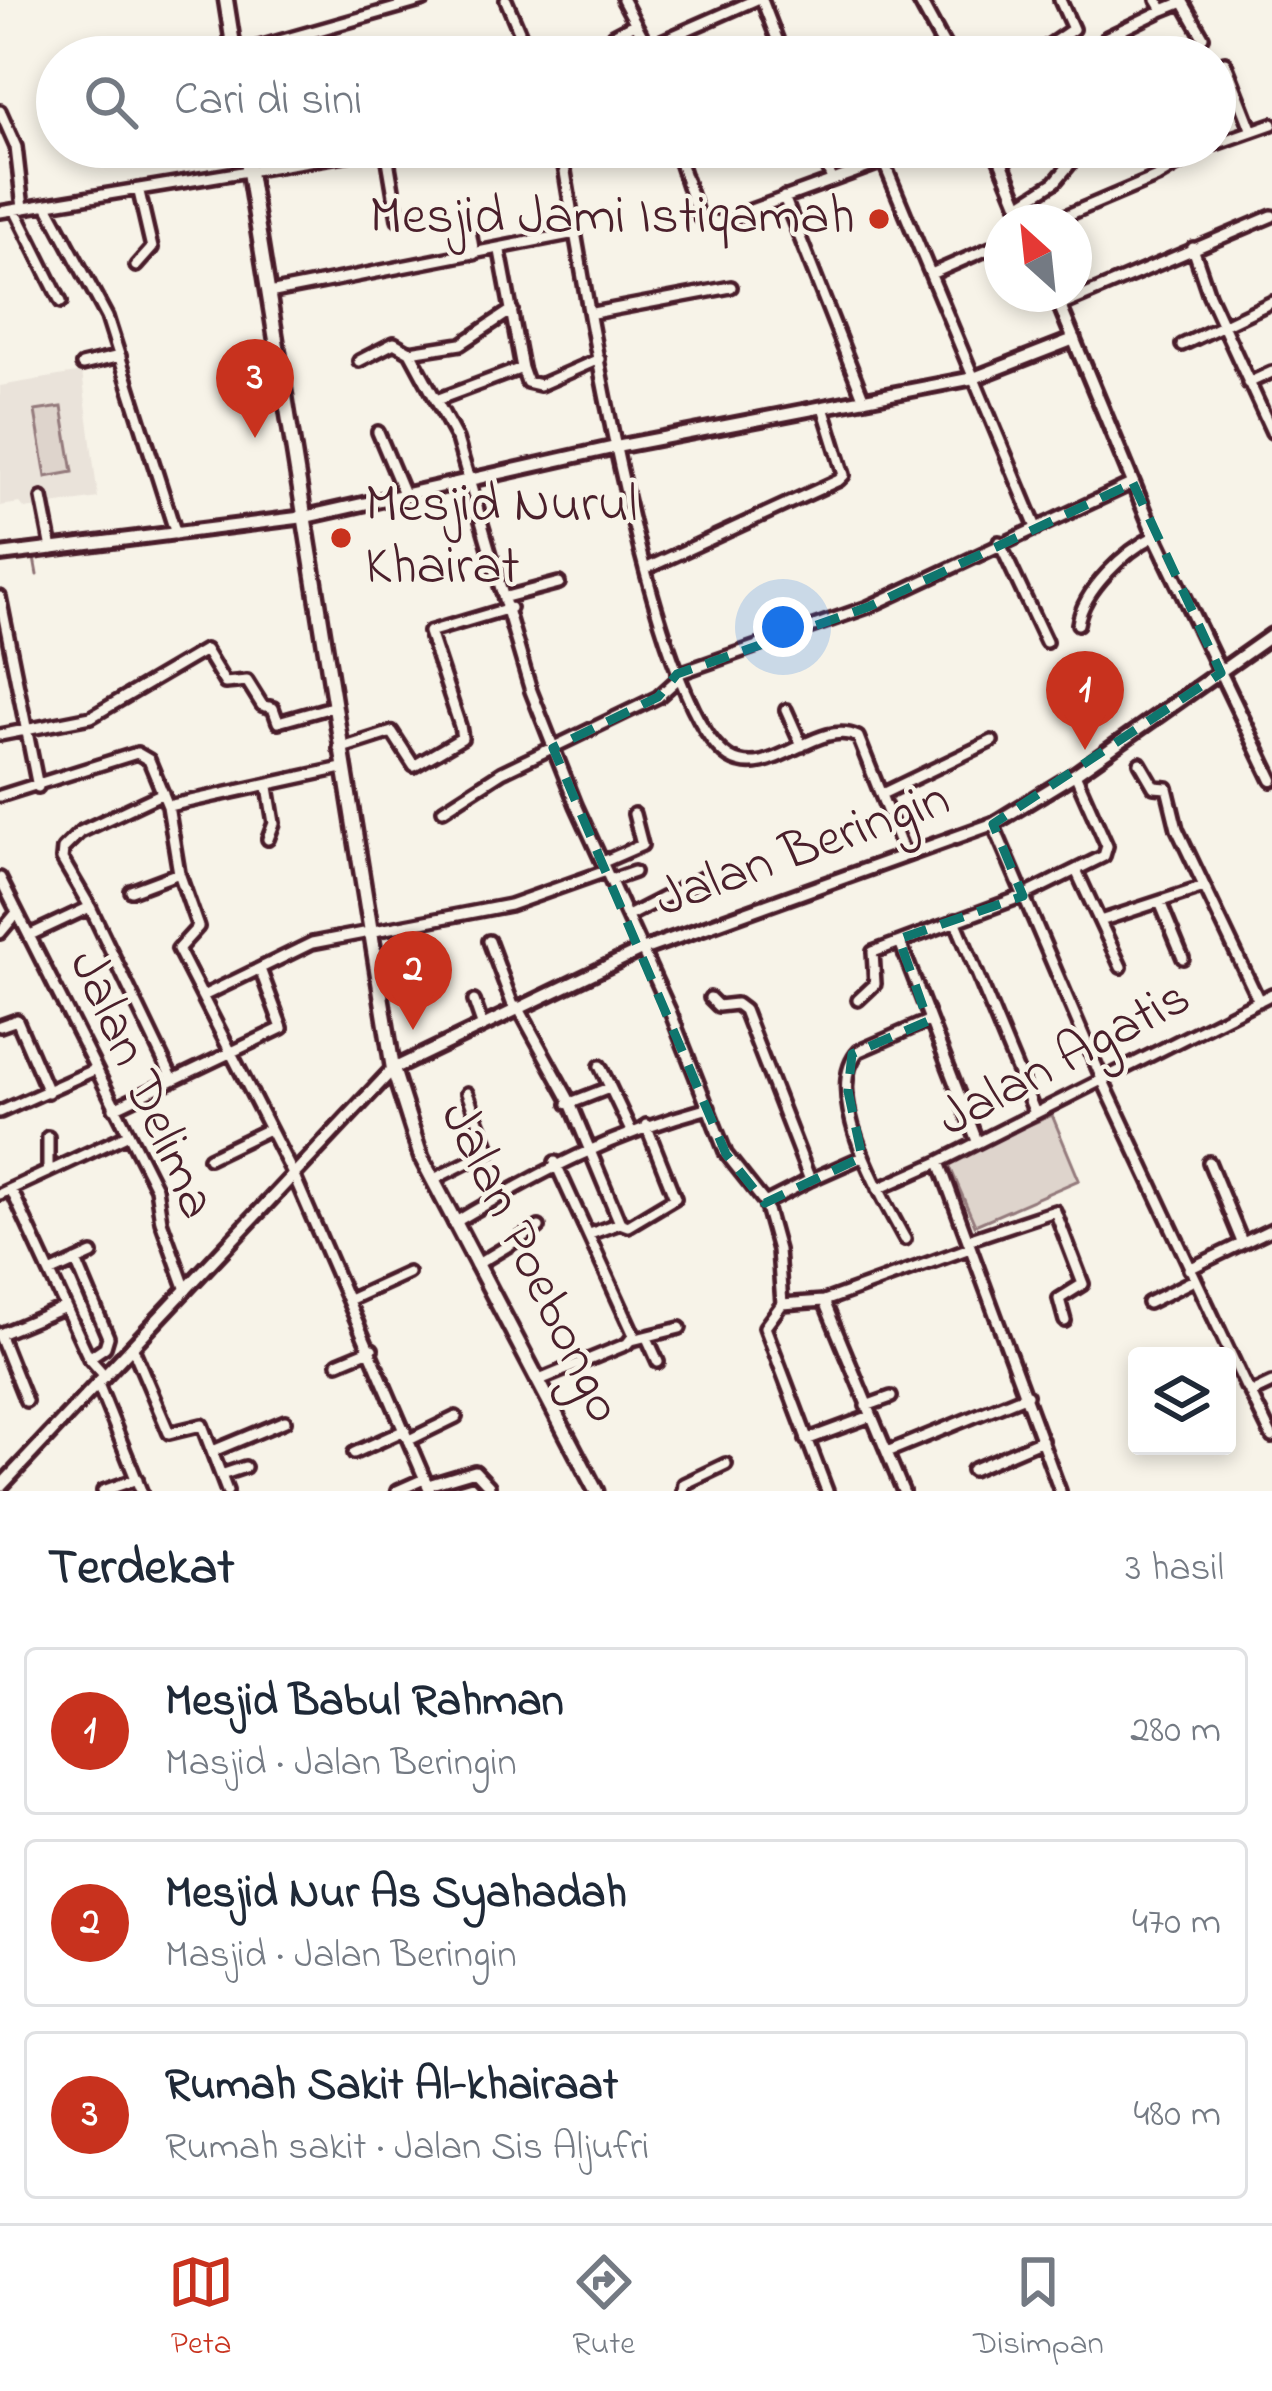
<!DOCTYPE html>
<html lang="id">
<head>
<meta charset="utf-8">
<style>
  body { margin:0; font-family:"Indie Flower",sans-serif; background:#f6f6f7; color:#1f2937 }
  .controls { position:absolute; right:36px; bottom:36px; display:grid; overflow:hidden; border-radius:12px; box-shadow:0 6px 18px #0003 }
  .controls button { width:108px; height:108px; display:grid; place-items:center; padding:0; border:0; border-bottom:3px solid #e0e1e3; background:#fff; color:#1f2937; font:60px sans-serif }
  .compass { position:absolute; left:984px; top:204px; width:108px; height:108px; border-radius:50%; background:#fff; box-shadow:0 6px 18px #0003; rotate:333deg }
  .you { position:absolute; left:783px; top:627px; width:42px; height:42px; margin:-30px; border:9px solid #fff; border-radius:50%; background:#1a73e8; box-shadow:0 0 0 18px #1a73e833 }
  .badge { display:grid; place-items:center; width:78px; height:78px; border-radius:50%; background:#c8321e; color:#fff; font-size:39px; font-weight:700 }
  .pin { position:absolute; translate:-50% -99px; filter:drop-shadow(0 3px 6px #0008) }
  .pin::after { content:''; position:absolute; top:63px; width:42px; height:36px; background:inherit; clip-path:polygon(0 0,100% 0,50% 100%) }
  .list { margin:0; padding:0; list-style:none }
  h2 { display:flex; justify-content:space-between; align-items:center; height:156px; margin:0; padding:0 48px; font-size:51px }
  h2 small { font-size:39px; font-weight:400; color:#747a83 }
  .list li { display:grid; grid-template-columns:78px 1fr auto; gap:36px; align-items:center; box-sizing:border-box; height:168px; margin:0 24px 24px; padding:0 24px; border:3px solid #e0e1e3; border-radius:12px }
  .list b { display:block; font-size:45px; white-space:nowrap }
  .list p { margin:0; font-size:39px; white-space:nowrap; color:#747a83 }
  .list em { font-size:39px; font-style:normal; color:#747a83 }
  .icon { flex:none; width:66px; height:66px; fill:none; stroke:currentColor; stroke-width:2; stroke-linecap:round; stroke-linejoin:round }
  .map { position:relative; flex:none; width:1272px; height:1491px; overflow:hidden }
  .search { position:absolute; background:#fff; box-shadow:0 6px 18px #0003; left:36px; right:36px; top:36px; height:132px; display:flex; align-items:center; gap:30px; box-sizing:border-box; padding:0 42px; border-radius:66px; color:#747a83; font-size:45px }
  .sheet { height:732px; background:#fff }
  nav { display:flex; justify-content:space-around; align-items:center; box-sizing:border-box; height:168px; border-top:3px solid #e0e1e3; background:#fff; font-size:33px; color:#747a83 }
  nav a { display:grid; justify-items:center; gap:6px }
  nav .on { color:#c8321e }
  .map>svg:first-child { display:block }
  .built { fill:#eae3da }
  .green { fill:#ded4cc; stroke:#947a7c; stroke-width:3 }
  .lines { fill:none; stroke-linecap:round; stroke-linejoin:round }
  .stream { stroke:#8e7275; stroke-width:3 }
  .minor-casing { stroke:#4a1f2b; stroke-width:18 }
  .tertiary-casing { stroke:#4a1f2b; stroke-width:20 }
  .secondary-casing { stroke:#4a1f2b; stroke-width:21 }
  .minor { stroke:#f7f3e8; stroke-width:9 }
  .tertiary { stroke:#f7f3e8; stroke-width:10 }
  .secondary { stroke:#f7f3e8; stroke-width:12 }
  .marked { fill:none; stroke:#0f766e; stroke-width:9; stroke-dasharray:24 15; stroke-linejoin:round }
  .poi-dot { fill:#c8321e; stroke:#f7f3e8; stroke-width:4.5 }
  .labels { text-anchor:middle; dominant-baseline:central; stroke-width:9; stroke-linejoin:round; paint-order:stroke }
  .poi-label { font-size:54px; fill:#4a1f2b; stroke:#f7f3e8; text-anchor:end }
  .street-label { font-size:54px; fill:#4a1f2b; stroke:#f7f3e8 }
</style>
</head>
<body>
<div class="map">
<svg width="1272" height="1491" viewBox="0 0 1272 1491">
  <rect width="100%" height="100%" fill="#f7f3e8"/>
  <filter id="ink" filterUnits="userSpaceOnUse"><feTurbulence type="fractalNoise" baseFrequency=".00833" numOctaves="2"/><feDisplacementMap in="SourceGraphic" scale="24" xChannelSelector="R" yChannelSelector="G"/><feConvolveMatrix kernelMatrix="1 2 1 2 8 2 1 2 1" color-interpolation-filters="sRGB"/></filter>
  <g filter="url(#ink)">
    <!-- built -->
    <path class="built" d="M82,372L98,498L25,509L20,503L0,506V386Z"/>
    <!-- green -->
    <path class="green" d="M62,407L73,472L46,477L35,411Z
      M1052,1115L1079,1180L975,1225L947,1160Z"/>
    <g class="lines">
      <!-- stream -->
      <path class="stream" d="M0,547L32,543
        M34,558L37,575"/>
      <defs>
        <path id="minor" d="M506,0L530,57
          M623,0L648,47L755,0
          M762,0L784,57
          M1157,0L1163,10L1183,2L1203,37
          M1107,37L1163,10
          M234,54L424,0
          M622,57L613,35L634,24
          M1032,57L1073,29L1060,0
          M1225,62L1252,131
          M0,111L16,147L23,208
          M1215,144L1272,124
          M561,147C578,252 649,707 729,757C771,783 817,717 858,737L904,853
          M675,147L698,216L718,222L924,147
          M819,147L831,177
          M386,148L398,219
          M882,158L1035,525
          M784,197L864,400
          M47,205L107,317L176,534
          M1019,205L1055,182L1070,164
          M15,210L61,302
          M0,212L393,147
          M468,219L474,254
          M1051,222L1157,177L1207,147
          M1193,248L1209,295L1272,432
          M136,266L152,248L139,192
          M931,274L1002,243
          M269,293L575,233
          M1060,306L1272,216
          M512,310L461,344L410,352L457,439L531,691L576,805L670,1011L726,1154L765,1203L778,1250L782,1304
          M593,313L731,287
          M1182,345L1272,302
          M359,361L394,343L410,352
          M82,365L120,356
          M522,368L527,382L540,385L599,359
          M1248,383L1272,372
          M439,399L522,368L500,251
          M378,432L405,496
          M42,498L52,549
          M999,542L1046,642
          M645,569L839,480L844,475L823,407
          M0,597L38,787
          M506,597L559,583
          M1078,624C1083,590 1125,551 1155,536
          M677,674L868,607L1133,483
          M786,710L802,746
          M0,735L91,717L205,650L225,683L247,681L262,705L273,708L278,722L332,707
          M339,749L392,732L414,766L462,738L460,726L429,632L510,608
          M1140,763L1154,787L1167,788L1177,829L1259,1001
          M884,793L992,741
          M0,796L137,753L149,760L168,806L342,768
          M168,806L179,873L198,927L178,949L295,1178L430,1491
          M443,810L502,772L658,697L679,678
          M993,824L1102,1079L1246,1387L1253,1392L1272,1383
          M268,839L274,823L268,787
          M603,862L642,845L634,814
          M1076,870L1121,967
          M0,878L156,1188L161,1221L186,1290
          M611,880L634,872
          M131,891L179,873
          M1160,902L1183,958
          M90,907L62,859L63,849L80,832L163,793
          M628,916L702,878
          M955,920L1035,1113
          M1100,921L1204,887
          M0,933L15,915
          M30,935L90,907L173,1080L114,1108
          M489,941L514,1008
          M203,996L312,943L510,905L606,871
          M710,998L718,1006L736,1004L744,1010L810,1180L765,1203
          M858,1000L875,984L873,952L900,942
          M474,1001L482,1024
          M518,1007L568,1098L620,1223
          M0,1026L17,1020L48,1092
          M600,1066L631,1131
          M173,1080L282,1028L260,969
          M568,1104L609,1088
          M0,1112L94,1070
          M48,1137V1172
          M977,1141L900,942L1023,896L1104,856L1107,846L1075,774
          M209,1158L269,1129
          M1209,1162L1242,1242
          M432,1180L490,1151L467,1093
          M810,1180L862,1157
          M11,1189L89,1358L105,1376
          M878,1189L939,1162
          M0,1194L127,1135
          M454,1223C540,1172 612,1134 709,1108
          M590,1234L620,1223L628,1226L675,1198L646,1125
          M905,1239C883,1199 820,1092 859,1051L928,1021
          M968,1240L1055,1211L1083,1284L1059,1299L1065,1321
          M76,1261L108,1337L105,1347L89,1358
          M476,1265L539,1227
          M1189,1269L1272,1229
          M50,1273L92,1254
          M351,1299L408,1273
          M824,1301L903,1491
          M1148,1303L1194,1280
          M782,1304L765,1327L827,1491
          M782,1304L824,1301L970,1248
          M0,1334L65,1307
          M0,1336L26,1401
          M632,1340L680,1328
          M648,1340L658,1362
          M132,1346L169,1433L202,1425L227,1491
          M338,1363L372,1349
          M537,1381L627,1344L634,1335L555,1162
          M98,1384L141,1491
          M1250,1392L1272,1437
          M866,1406L891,1397
          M409,1440L456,1417
          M806,1440L871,1416
          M213,1451L285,1421
          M887,1452L1027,1395
          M354,1453L405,1430
          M972,1470L1042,1440
          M221,1475L245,1467
          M428,1485L475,1471L489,1486
          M103,1491L137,1479
          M397,1491L424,1479
          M683,1491L684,1484L726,1464
          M1060,1491L939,1162L1272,994"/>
        <path id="tertiary" d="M919,0L950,57
          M995,147L1026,222
          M1055,294L1155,536L1272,780
          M0,555L305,517L616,447L974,378L1074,339
          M0,1487L393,1069L639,951L993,824L1075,774L1272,635"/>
        <path id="secondary" d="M226,0L235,57
          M245,147L393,1069L421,1157L596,1491"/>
      </defs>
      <!-- minor casing -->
      <use href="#minor" class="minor-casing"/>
      <!-- tertiary casing -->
      <use href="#tertiary" class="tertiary-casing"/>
      <!-- secondary casing -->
      <use href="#secondary" class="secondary-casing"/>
      <!-- minor -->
      <use href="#minor" class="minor"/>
      <!-- tertiary -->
      <use href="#tertiary" class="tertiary"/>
      <!-- secondary -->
      <use href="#secondary" class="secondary"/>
    </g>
  </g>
  <!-- marked area -->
  <path class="marked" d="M1133,483L1221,673L993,824L1023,896L899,939L928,1021L852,1054L848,1091L862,1157L765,1203L726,1154L553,748L658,697L677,674L868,607Z"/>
  <!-- markers -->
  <g class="poi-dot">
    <circle cx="879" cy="219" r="12"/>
    <circle cx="341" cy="538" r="12"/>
  </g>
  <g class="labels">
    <!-- poi labels -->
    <g class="poi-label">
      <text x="855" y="219">Mesjid Jami Istiqamah</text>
      <text x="365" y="507" text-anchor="start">Mesjid Nurul<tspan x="365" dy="62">Khairat</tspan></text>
    </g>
    <!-- street labels -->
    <g class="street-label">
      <text transform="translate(803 851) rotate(-20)">Jalan Beringin</text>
      <text transform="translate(1065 1060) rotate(-28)">Jalan Agatis</text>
      <text transform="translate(140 1085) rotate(66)">Jalan Delima</text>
      <text transform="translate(529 1263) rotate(64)">Jalan Poebongo</text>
    </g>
  </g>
</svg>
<div class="controls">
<button><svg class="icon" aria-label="layers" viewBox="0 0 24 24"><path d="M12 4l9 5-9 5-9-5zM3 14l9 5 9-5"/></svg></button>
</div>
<svg class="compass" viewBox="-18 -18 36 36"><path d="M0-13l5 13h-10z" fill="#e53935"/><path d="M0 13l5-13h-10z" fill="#747a83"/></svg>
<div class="you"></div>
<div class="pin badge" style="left:1085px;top:750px">1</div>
<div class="pin badge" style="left:413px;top:1030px">2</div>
<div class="pin badge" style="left:255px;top:438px">3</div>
<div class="search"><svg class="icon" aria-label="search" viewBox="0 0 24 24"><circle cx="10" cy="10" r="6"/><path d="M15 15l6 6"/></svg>Cari di sini</div>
</div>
<section class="sheet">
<h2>Terdekat<small>3 hasil</small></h2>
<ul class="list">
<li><span class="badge">1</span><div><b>Mesjid Babul Rahman</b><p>Masjid · Jalan Beringin</p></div><em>280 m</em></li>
<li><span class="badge">2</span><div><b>Mesjid Nur As Syahadah</b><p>Masjid · Jalan Beringin</p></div><em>470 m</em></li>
<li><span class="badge">3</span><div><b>Rumah Sakit Al-khairaat</b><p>Rumah sakit · Jalan Sis Aljufri</p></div><em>480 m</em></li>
</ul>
</section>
<nav>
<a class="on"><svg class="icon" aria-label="map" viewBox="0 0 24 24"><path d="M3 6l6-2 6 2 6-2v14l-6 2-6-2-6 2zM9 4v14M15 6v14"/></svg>Peta</a>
<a><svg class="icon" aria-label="directions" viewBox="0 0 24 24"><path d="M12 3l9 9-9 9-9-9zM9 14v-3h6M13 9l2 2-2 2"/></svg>Rute</a>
<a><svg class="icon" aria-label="saved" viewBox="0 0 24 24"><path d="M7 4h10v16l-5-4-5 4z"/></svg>Disimpan</a>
</nav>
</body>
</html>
